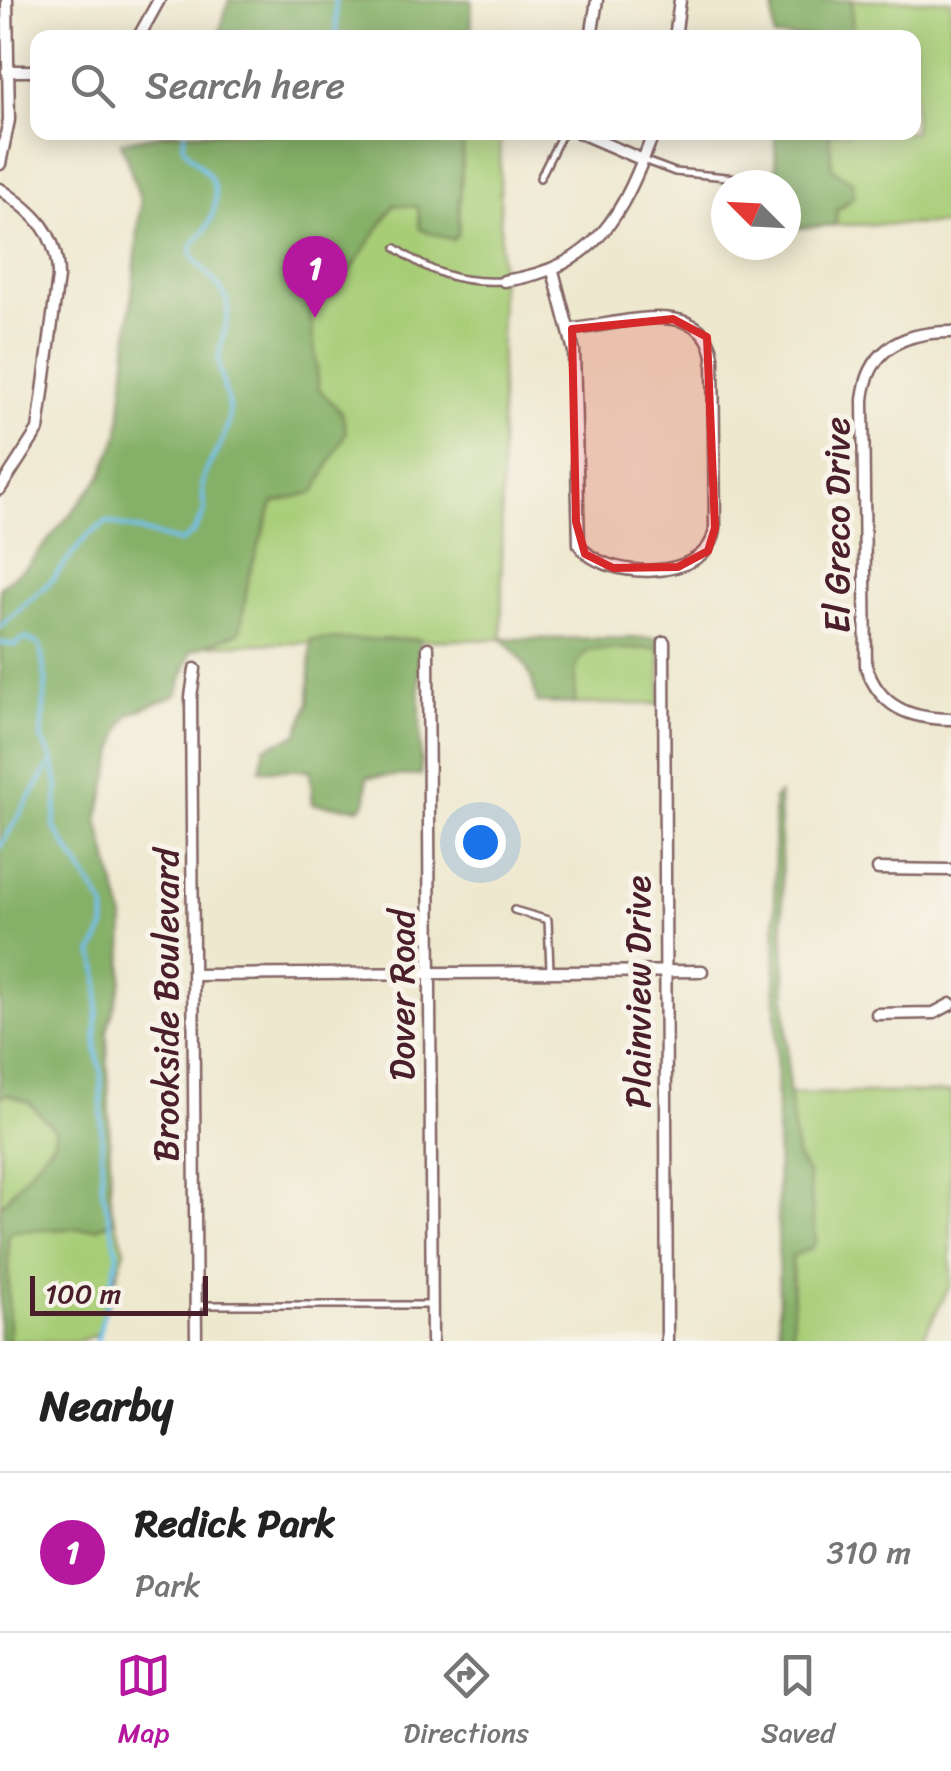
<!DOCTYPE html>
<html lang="en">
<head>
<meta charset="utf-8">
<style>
  body { margin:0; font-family:Sriracha,sans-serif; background:#f6f6f6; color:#222 }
  .compass { position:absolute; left:711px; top:170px; width:90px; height:90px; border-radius:50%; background:#fff; box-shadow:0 5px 25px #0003; rotate:294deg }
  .scale { position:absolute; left:30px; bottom:25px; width:178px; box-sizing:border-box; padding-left:10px; border:5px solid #4a1f2b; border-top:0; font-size:28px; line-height:35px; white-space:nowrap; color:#4a1f2b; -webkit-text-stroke:8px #f7f3e8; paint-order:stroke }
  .you { position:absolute; left:480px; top:842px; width:35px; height:35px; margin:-25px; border:8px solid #fff; border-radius:50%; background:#1a73e8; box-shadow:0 0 0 15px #1a73e833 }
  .badge { display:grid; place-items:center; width:65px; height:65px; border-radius:50%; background:#b5179e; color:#fff; font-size:32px; font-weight:700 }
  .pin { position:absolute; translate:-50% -82px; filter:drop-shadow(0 2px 5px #0008) }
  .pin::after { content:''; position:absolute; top:52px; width:35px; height:30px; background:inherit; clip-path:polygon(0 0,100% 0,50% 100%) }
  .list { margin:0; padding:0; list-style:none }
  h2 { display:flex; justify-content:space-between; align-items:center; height:130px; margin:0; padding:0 40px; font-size:42px }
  h2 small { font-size:32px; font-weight:400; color:#767676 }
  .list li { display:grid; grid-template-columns:65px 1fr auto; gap:30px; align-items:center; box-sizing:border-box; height:160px; padding:0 40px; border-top:2px solid #e0e0e0 }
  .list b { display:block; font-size:38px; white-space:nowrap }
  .list p { margin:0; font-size:32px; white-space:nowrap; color:#767676 }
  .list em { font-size:32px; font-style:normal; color:#767676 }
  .icon { flex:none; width:55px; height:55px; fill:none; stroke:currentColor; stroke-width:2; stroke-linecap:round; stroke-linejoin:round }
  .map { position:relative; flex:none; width:951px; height:1341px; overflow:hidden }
  .search { position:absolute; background:#fff; box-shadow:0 5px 25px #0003; left:30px; right:30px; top:30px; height:110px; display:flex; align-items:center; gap:25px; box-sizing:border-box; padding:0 35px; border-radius:20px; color:#767676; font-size:38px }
  .sheet { height:290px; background:#fff }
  nav { display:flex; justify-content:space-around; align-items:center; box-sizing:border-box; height:140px; border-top:2px solid #e0e0e0; background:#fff; font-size:28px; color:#767676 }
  nav a { display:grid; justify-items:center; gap:5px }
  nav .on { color:#b5179e }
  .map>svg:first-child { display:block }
  .green { fill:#a7cd77; stroke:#787651; stroke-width:2.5 }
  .forest { fill:#85b068; stroke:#68684a; stroke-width:2.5 }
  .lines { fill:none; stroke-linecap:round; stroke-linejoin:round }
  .stream { stroke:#75c1ef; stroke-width:4 }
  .lane-casing { stroke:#836564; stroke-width:10 }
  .street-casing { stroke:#836564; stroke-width:15 }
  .lane { stroke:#fff; stroke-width:5 }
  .street { stroke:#fff; stroke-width:10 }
  .marked { fill:#d62828; fill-opacity:0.2; stroke:#d62828; stroke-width:8; stroke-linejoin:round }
  .labels { text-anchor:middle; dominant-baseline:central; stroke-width:10; stroke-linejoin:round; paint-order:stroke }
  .street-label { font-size:35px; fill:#4a1f2b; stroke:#f7f3e8 }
</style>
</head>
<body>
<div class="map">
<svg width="951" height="1341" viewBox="0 0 951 1341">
  <rect width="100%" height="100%" fill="#f7f3e8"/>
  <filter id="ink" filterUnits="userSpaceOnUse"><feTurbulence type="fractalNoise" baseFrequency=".01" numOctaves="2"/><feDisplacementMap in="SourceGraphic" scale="20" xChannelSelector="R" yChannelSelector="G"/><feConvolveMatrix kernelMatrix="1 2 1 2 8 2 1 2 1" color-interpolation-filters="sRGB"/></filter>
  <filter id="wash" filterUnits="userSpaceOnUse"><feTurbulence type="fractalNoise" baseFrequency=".0048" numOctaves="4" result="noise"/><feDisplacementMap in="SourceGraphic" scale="40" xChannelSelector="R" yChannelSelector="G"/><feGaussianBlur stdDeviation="2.25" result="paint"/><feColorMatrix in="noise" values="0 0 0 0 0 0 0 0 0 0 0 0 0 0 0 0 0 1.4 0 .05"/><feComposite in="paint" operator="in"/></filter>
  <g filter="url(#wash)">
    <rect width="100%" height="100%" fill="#eee8cf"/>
    <!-- green -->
    <path class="green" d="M852,0H951V224L835,225L837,210L848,203L841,174L832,169L829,133L914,132V38L852,37Z
      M172,132L500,133L502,639L203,645L29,564L101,477L119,435L141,201L121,142Z
      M660,648L661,704H575V665L589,650Z
      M951,1092V1284L921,1341H793L792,1256L812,1248L816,1240L808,1175L797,1158L789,1094Z
      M8,1094L29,1102L55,1130L54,1141L0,1207V1097Z
      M115,1220L125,1250L98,1334L79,1341H9L8,1235L12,1230L97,1228Z"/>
    <!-- forest -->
    <path class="forest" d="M229,0H472L471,37H218Z
      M773,0H852V37H774Z
      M172,133H464L458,234L453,240L420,229L418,207L394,205L336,293L314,305L311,317L319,389L342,413L346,432L315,492L273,503L249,575L240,632L191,651L177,695L129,714L120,730L98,820L124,919L122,980L107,1031L111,1207L115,1220L97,1228L12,1231L8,1236L9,1341H0V1207L54,1141L55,1130L29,1102L8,1094L0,1097V587L29,564L101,477L119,435L141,201L121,142Z
      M775,133H829L832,169L853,182L854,196L837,210L835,225L786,229V185H776Z
      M660,638V648L589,650C571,663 575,683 575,704L537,703C533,674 524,659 502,639Z
      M419,639L421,775L367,777L366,802L360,808L313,804L310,770H260L265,747L297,735L309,703L311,640Z
      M779,794L789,1094L797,1158L808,1174L816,1240L812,1248L792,1256L793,1341H779L774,799Z"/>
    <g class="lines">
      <!-- stream -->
      <path class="stream" d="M335,0L337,38
        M0,627L51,581L87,536L107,522L181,542L194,532L205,511C195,465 218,463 228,424C233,405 220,382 219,362C218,344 229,325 228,308C227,289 203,271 192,256V245C210,230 223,201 210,177C204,167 191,159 183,146L185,132
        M0,643L15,645L25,638L40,645L46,682L41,738L53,760L58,789L54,827L105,907V927L93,953C108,991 87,1031 101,1070L102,1187L118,1255L97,1341
        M0,847L52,761"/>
    </g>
  </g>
  <g filter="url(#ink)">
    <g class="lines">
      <defs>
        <path id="lane" d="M643,160L675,172L777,182
          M540,178L563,132
          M396,248C430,273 459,283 501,281
          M514,910L548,920L550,970
          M196,1305H432"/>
        <path id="street" d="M138,38L159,0
          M591,38L597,0
          M675,38L680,0
          M7,71H38
          M578,132L643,160
          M0,164L9,120L7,0
          M0,189C34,212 58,233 58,277L38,430L0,489
          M553,271L574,351L579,544C599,580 710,584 715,528L713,356C703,294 614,326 572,329
          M504,281C599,267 622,215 654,132
          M951,332C904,332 868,348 863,400L866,666C879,707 910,719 951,719
          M664,642L667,1341
          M428,648L432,1341
          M195,669L191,697L196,1341
          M878,869L951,870
          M193,975L702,971
          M877,1014L934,1013L951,1004"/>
      </defs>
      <!-- lane casing -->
      <use href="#lane" class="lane-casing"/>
      <!-- street casing -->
      <use href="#street" class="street-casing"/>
      <!-- lane -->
      <use href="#lane" class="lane"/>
      <!-- street -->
      <use href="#street" class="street"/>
    </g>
  </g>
  <!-- marked area -->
  <path class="marked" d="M673,319L707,337L715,528L708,551L678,567L613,568L585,554L576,522L572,329Z"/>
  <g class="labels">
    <!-- street labels -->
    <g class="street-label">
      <text transform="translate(837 525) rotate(-90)">El Greco Drive</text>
      <text transform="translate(638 992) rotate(-90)">Plainview Drive</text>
      <text transform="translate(402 995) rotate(-90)">Dover Road</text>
      <text transform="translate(166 1005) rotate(-90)">Brookside Boulevard</text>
    </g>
  </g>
</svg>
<svg class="compass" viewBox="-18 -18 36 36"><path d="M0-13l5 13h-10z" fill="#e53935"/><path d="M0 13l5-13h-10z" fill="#767676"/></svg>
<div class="scale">100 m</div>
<div class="you"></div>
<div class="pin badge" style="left:315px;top:318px">1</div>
<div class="search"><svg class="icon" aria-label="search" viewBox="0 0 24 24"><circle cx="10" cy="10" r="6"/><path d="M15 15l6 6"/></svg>Search here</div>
</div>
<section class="sheet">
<h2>Nearby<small></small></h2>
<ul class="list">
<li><span class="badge">1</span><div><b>Redick Park</b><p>Park</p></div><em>310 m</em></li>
</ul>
</section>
<nav>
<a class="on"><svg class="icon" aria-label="map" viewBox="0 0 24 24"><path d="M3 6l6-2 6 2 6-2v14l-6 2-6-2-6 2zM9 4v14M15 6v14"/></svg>Map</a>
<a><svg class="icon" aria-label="directions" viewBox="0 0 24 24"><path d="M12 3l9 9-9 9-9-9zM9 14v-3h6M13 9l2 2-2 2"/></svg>Directions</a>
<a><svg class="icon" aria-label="saved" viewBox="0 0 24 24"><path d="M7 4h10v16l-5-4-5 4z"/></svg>Saved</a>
</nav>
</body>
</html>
